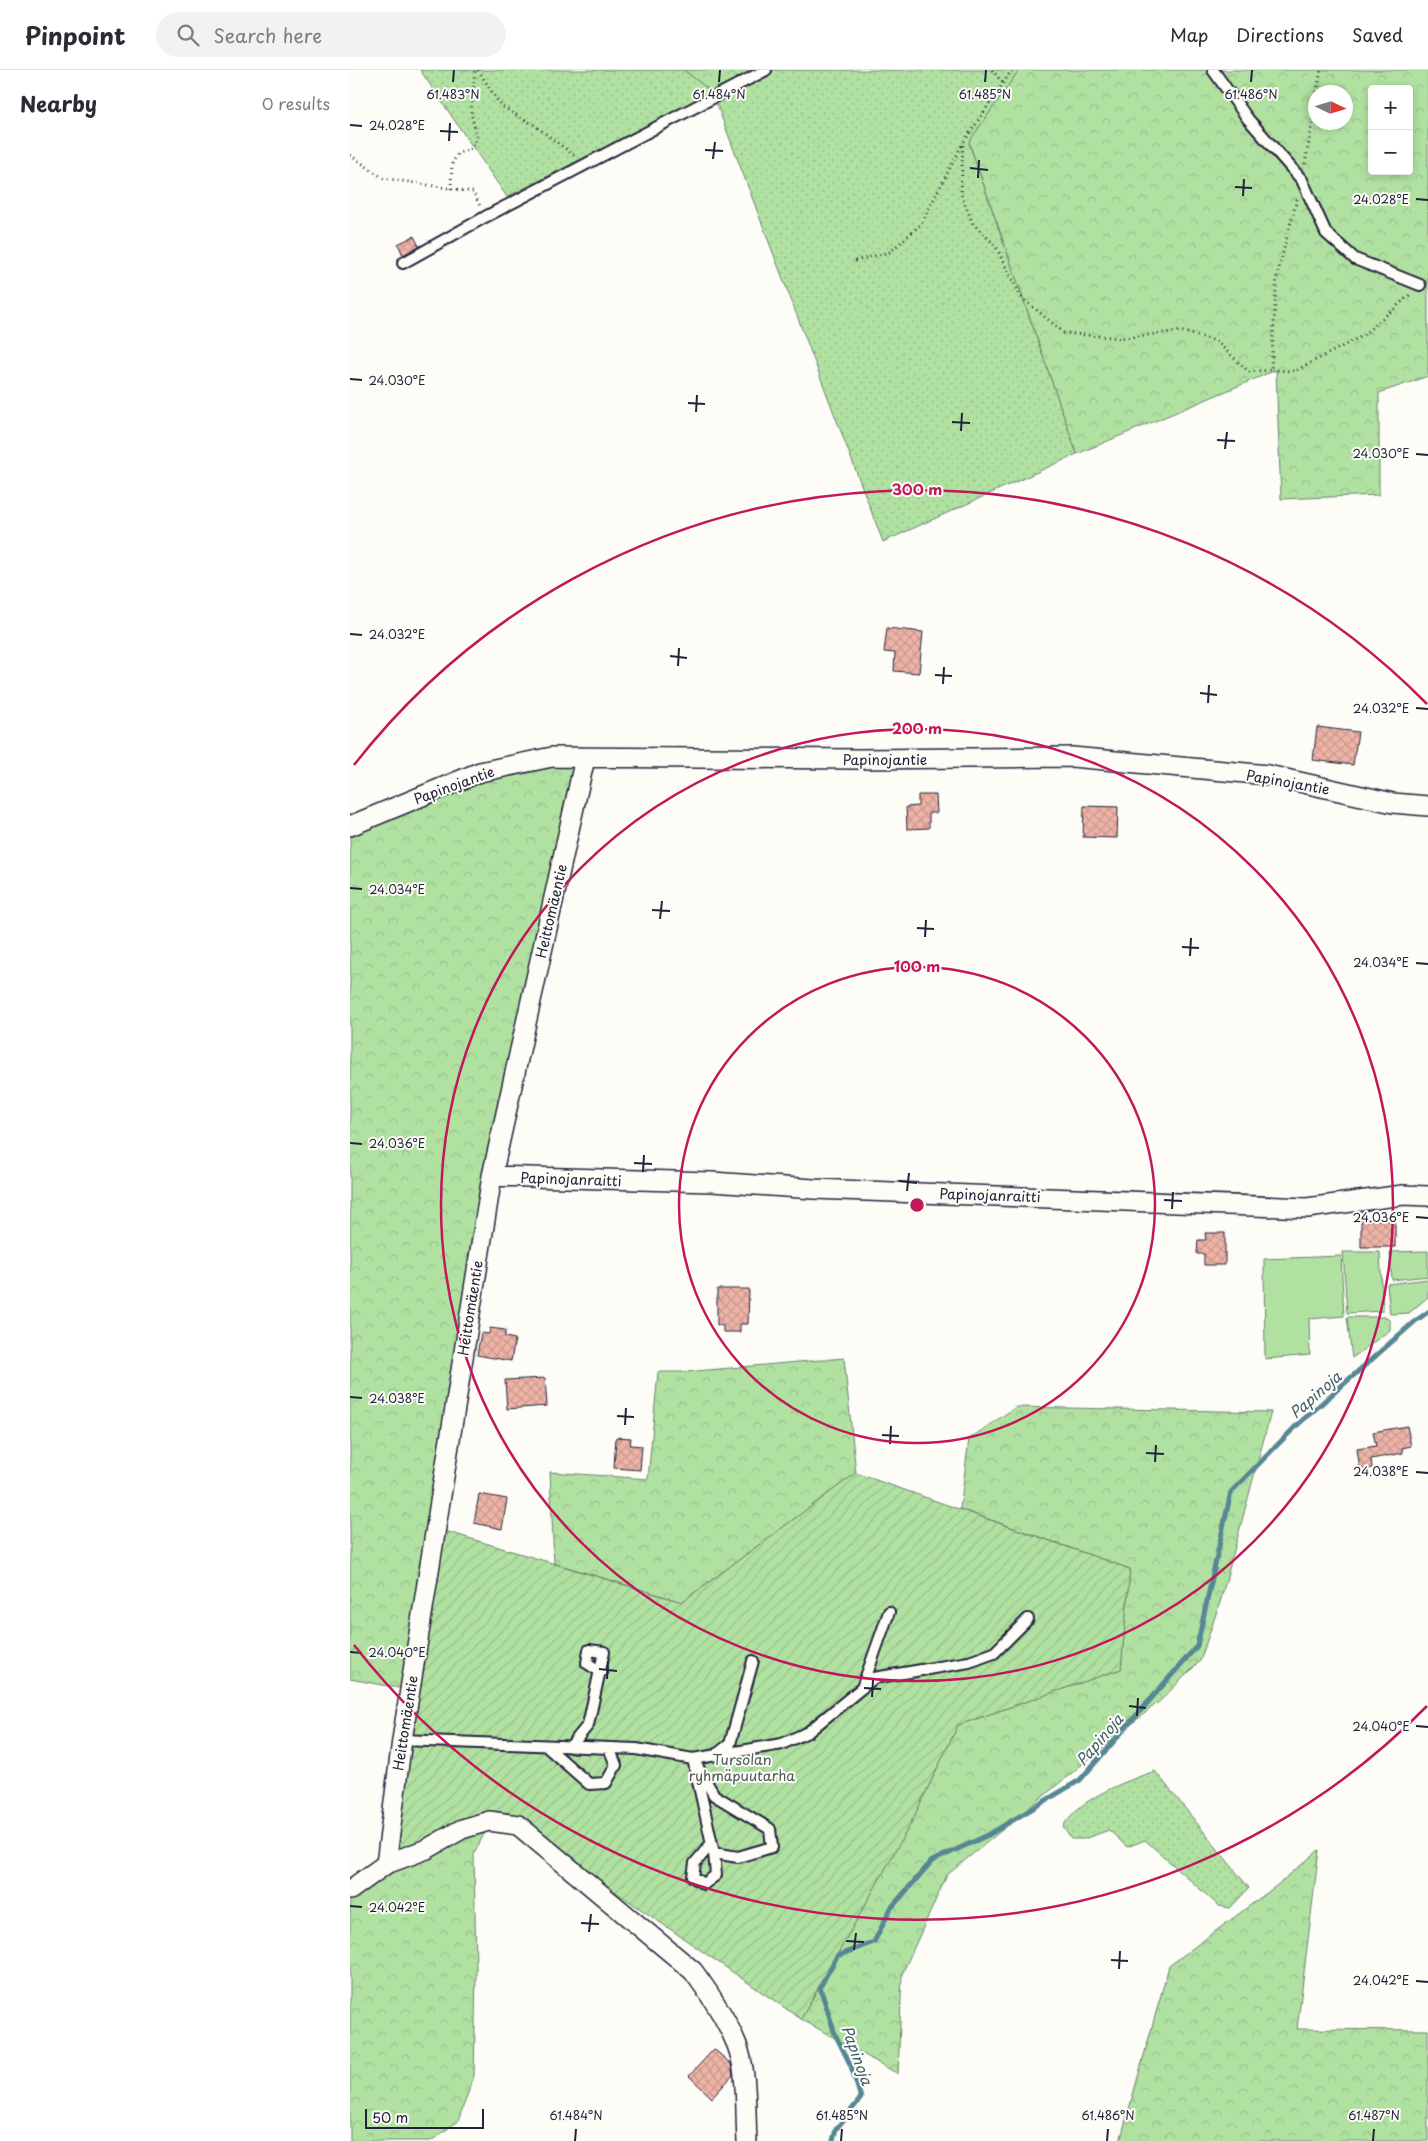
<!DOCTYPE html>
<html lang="en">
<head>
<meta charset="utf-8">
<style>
  body { margin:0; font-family:"Playpen Sans",sans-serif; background:#f2f2f3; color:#2b2b33 }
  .controls { position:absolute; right:15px; top:15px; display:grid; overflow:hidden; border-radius:5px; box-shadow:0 2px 8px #0003 }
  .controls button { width:45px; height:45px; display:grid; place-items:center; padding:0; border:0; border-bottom:1px solid #e1e1e2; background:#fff; color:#2b2b33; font:25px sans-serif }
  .compass { position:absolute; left:958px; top:15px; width:45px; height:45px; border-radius:50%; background:#fff; box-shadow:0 2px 8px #0003; rotate:94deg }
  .scale { position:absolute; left:15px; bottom:12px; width:119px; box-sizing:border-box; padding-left:5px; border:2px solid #22223b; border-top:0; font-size:14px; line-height:18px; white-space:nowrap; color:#22223b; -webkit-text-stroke:4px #fdfcf7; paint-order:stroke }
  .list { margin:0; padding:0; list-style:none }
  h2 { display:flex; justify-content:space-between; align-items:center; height:65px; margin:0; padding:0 20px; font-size:21px }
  h2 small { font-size:16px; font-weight:400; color:#7c7c81 }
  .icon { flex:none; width:28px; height:28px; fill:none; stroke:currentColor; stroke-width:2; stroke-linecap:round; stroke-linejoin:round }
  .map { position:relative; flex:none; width:1078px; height:2071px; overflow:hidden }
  header { display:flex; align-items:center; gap:30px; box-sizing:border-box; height:70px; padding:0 25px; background:#fff; border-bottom:1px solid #e1e1e2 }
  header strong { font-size:24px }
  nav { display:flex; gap:28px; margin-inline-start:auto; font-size:18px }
  .search { width:350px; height:45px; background:#f2f2f3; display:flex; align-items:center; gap:12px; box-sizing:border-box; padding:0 18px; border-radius:28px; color:#7c7c81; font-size:19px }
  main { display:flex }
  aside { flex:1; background:#fff }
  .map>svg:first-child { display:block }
  .grass { fill:url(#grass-dots); stroke:#69826e }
  .forest { fill:url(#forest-crowns); stroke:#69826e; fill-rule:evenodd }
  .garden { fill:url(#garden-furrows); stroke:#69826e }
  .pitch { fill:#b0e1a1; stroke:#69826e }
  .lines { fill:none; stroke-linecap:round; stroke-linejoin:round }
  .stream { stroke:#568794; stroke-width:5 }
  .building { fill:url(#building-cross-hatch); stroke:#22223b }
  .service-casing { stroke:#22223b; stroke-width:14 }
  .minor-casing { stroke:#22223b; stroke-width:22 }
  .path { stroke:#22223b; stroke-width:3; stroke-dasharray:1 4; stroke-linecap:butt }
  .service { stroke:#fdfcf7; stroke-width:10 }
  .minor { stroke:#fdfcf7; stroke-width:19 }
  .ticks { fill:none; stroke:#22223b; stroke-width:2 }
  .ring { fill:none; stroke:#c2185b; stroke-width:2.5 }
  .labels { text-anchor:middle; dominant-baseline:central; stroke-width:4; stroke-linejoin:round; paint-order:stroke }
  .street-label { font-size:14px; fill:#22223b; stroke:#fdfcf7 }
  .park-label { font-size:14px; fill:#4d5b5a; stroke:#fdfcf7 }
  .water-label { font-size:15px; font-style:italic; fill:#405d6f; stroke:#fdfcf7 }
  .ticks-label { font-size:12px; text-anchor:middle; fill:#22223b; stroke:#fdfcf7; stroke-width:4; stroke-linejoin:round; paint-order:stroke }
  .centre { fill:#c2185b; stroke:#fdfcf7; stroke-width:2.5 }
  .ring-label { font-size:15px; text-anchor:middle; font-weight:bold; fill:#c2185b; stroke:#fdfcf7; stroke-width:4; stroke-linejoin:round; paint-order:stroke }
</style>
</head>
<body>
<header>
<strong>Pinpoint</strong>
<div class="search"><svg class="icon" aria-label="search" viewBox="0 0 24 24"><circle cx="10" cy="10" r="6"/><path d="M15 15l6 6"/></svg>Search here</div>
<nav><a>Map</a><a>Directions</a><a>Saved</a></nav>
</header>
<main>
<aside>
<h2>Nearby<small>0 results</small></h2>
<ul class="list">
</ul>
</aside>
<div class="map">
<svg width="1078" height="2071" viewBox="0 0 1078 2071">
  <defs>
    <pattern id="grass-dots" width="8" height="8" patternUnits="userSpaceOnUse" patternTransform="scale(1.25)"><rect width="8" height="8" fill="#b0e1a1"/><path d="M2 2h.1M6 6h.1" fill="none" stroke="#97c18c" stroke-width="1.8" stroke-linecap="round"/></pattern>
    <pattern id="forest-crowns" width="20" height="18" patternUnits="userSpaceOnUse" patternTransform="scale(1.25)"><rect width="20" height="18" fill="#b0e1a1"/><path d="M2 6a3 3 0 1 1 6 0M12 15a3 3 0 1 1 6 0" fill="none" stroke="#97c18c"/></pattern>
    <pattern id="garden-furrows" width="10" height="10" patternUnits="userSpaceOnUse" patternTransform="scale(1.25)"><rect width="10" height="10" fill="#b0e1a1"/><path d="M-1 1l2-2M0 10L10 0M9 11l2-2" fill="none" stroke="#97c18c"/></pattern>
    <pattern id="building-cross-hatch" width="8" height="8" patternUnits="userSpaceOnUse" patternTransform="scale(1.25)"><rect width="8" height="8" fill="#edb3a6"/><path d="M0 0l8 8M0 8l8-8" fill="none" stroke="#cb9a90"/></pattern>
  </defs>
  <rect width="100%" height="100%" fill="#fdfcf7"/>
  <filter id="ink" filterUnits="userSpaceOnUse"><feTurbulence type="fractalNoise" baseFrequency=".02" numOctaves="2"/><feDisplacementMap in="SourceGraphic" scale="10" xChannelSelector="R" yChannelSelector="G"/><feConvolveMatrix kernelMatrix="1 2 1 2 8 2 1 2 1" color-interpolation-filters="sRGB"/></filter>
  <g filter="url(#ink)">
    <!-- grass -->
    <path class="grass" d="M70,0H334L362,22L406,0H669L619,73L727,384L533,472L362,22L157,127Z
      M805,1701L899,1818L880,1838L869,1836L795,1770L777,1777L759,1760L734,1769H721L713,1757C727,1729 776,1711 805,1701Z"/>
    <!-- forest -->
    <path class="forest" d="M334,0H406L362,22Z
      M669,0H1078V306L1029,323V425L931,429L926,300L727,384L619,72ZM1022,19H1059V101H1022ZM966,22H996V52H966Z
      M235,688L142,1106L60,1620L0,1609V756L130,702Z
      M494,1288L506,1403L332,1532L204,1493L200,1402L298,1409L308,1302H335Z
      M666,1337L921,1342L871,1529L850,1591L811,1630L597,1805L552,1904L548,2004L451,1949L561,1753L608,1655L771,1599L780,1499L610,1439L619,1369Z
      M137,1758L124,1784L126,1900L124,2006L108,2051L81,2071H0V1829L43,1798L118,1763Z
      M969,1780L947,1959L1078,1960V2071H770L819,1896L926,1816Z"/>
    <!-- garden -->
    <path class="garden" d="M506,1403L780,1499L771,1599L608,1655L561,1753L451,1949L168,1755L139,1751L36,1794L85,1458L332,1532Z"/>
    <!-- pitch -->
    <path class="pitch" d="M1078,1181V1206L1042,1210L1040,1182Z
      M993,1182H1030L1033,1241L997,1243Z
      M991,1186L994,1246L959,1249L960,1285L915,1289L914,1189Z
      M1078,1209V1227L1059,1243L1040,1244L1037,1214Z
      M997,1247H1036L1040,1251V1260L1002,1288Z"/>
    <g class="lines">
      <!-- stream -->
      <path class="stream" d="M483,2071L486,2059L511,2028L501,1996L485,1964L470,1917L487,1886L524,1872L541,1838L582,1791L638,1765L730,1710L847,1576L881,1422L946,1356L1064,1252L1078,1242"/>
    </g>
    <!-- building -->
    <path class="building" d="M64,166L69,176L53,185L48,174Z
      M537,558L573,562L569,603L544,601L545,583L534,582Z
      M967,657L1008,662L1003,695L963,690Z
      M568,725H586L587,743H579V758L557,759L556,737L568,736Z
      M734,736L768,737L767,768L733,767Z
      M1011,1149L1045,1150V1177H1011Z
      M855,1163H875V1195H854V1184H847L848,1170H856Z
      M367,1219H399L398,1254H390V1262H373V1256L367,1255Z
      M140,1258L155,1260V1267L165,1269L161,1291L127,1285L131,1263L139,1264Z
      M195,1308L197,1336L157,1339L155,1310Z
      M1057,1356L1061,1376L1052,1378L1053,1383L1021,1389L1022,1398L1010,1400L1007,1379L1026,1376L1023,1362Z
      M266,1367L281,1368L280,1375L292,1376L290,1400L264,1398Z
      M129,1424L157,1429L152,1459L124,1453Z
      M364,1979L381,1994L383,2005L362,2028L339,2006Z"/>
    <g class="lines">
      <defs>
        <path id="service" d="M863,0L898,49L952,110L976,163L1005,189L1070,215
          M53,193L135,147L416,0
          M512,1618L539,1542
          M52,1670L286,1679L343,1689L432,1674L458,1662L524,1608L619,1592L644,1583L678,1549
          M196,1676L239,1714L256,1713L266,1695L259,1678
          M220,1677L238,1655L254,1582L239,1580L237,1593L251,1602
          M367,1684L380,1674L403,1591
          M343,1689L364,1725L420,1759L422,1777L388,1787L364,1783Z
          M362,1773L345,1793L343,1807L354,1814L366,1805L364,1783"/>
        <path id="minor" d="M0,756L130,702L202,687L509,689L722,687L918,705L1043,733L1078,736
          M142,1106L362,1112L464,1119L957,1138L1053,1125L1078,1126
          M36,1794L52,1670L142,1106L235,688
          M0,1820L36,1794L77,1779L112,1759L139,1751L168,1755L343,1901C360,1924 376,1948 387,1975C398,2004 395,2040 397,2071"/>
      </defs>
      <!-- service casing -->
      <use href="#service" class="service-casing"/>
      <!-- minor casing -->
      <use href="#minor" class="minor-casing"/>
      <!-- path -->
      <path class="path" d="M128,0L151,36L184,55L225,86
        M642,0L653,13
        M662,0L613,73L611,124L623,154L645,175L671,227L714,263L772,268L830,261L866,271L899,302L921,300
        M967,22L971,0
        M0,85L33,108L123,122L130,136
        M955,94L966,31
        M101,119L102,94L108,83L121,79L127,67L121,43L125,0
        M947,129L927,205L921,300L945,301L1012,266L1062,223
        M505,191L540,182L571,154L612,75"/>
      <!-- service -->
      <use href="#service" class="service"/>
      <!-- minor -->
      <use href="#minor" class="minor"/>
    </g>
  </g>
  <!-- ticks -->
  <path class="ticks" d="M103,12L104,0M369,12L370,0M635,12L636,0M901,12L902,0M0,55L12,56M90,61L108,62M99,71L100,53M355,80L373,81M363,89L365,72M620,98L638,100M628,108L629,90M885,117L902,118M893,126L894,109M1066,129L1078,130M0,309L12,310M338,333L355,334M346,342L347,325M602,352L620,353M611,361L612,343M867,370L885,371M875,379L877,362M1066,384L1078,385M0,564L12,565M320,586L337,588M328,596L329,578M585,605L602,606M593,614L594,597M850,623L867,625M858,633L859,615M1066,638L1078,639M0,818L12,819M302,840L320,841M310,849L312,831M567,858L584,859M575,867L576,850M832,877L849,878M840,886L841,868M1066,893L1078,894M0,1073L12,1074M284,1093L302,1094M293,1102L294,1085M549,1111L567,1113M557,1121L559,1103M814,1130L832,1131M822,1139L823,1122M1066,1147L1078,1148M0,1327L12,1328M267,1346L284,1347M275,1355L276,1338M532,1365L549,1366M540,1374L541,1356M796,1383L814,1384M805,1392L806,1375M1066,1402L1078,1403M0,1582L12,1583M249,1599L267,1601M257,1609L258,1591M514,1618L531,1619M522,1627L523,1610M779,1636L796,1638M787,1646L788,1628M1066,1656L1078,1657M0,1836L12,1837M231,1853L249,1854M239,1862L241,1844M496,1871L514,1872M504,1880L506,1863M761,1890L778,1891M769,1899L770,1881M1066,1911L1078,1912M225,2071L226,2059M491,2071L492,2059M757,2071L758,2059M1023,2071L1024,2059"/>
  <!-- distance rings -->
  <g class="ring">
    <circle cx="567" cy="1135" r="238"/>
    <circle cx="567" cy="1135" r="476"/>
    <path d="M1077 1636A715 715 0 0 1 4 1575M4 695A715 715 0 0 1 1077 634"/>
  </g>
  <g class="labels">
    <!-- street labels -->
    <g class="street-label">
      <text x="535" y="689">Papinojantie</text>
      <text transform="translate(938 712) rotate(10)">Papinojantie</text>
      <text transform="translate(104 715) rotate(-20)">Papinojantie</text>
      <text transform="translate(201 841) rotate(-77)">Heittomäentie</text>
      <text transform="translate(221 1109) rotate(2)">Papinojanraitti</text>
      <text transform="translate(640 1125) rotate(2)">Papinojanraitti</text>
      <text transform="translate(120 1238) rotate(-81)">Heittomäentie</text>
      <text transform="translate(55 1653) rotate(-81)">Heittomäentie</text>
    </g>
    <!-- park labels -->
    <g class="park-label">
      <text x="392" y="1689">Tursolan<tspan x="392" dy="16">ryhmäpuutarha</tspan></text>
    </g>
    <!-- water labels -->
    <g class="water-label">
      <text transform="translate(965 1324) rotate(-41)">Papinoja</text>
      <text transform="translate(749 1669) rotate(-49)">Papinoja</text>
      <text transform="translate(508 1985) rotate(70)">Papinoja</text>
    </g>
  </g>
  <g class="ticks-label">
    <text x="103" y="29">61.483°N</text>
    <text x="369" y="29">61.484°N</text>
    <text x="635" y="29">61.485°N</text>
    <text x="901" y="29">61.486°N</text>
    <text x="47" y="60">24.028°E</text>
    <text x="1031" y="134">24.028°E</text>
    <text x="47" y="315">24.030°E</text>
    <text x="1031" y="388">24.030°E</text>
    <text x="47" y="569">24.032°E</text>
    <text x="1031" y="643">24.032°E</text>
    <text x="47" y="824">24.034°E</text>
    <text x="1031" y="897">24.034°E</text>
    <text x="47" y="1078">24.036°E</text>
    <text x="1031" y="1152">24.036°E</text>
    <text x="47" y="1333">24.038°E</text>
    <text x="1031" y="1406">24.038°E</text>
    <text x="47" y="1587">24.040°E</text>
    <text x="1031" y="1661">24.040°E</text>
    <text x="47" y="1842">24.042°E</text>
    <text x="1031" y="1915">24.042°E</text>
    <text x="226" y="2050">61.484°N</text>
    <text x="492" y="2050">61.485°N</text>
    <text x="758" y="2050">61.486°N</text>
    <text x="1024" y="2050">61.487°N</text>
  </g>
  <circle cx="567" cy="1135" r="8" class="centre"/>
  <g class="ring-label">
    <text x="567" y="425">300 m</text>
    <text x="567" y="664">200 m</text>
    <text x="567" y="902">100 m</text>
  </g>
</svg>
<div class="controls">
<button>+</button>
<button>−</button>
</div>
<svg class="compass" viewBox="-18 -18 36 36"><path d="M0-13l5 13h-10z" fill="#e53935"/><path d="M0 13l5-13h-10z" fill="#7c7c81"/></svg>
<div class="scale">50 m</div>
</div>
</main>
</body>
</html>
